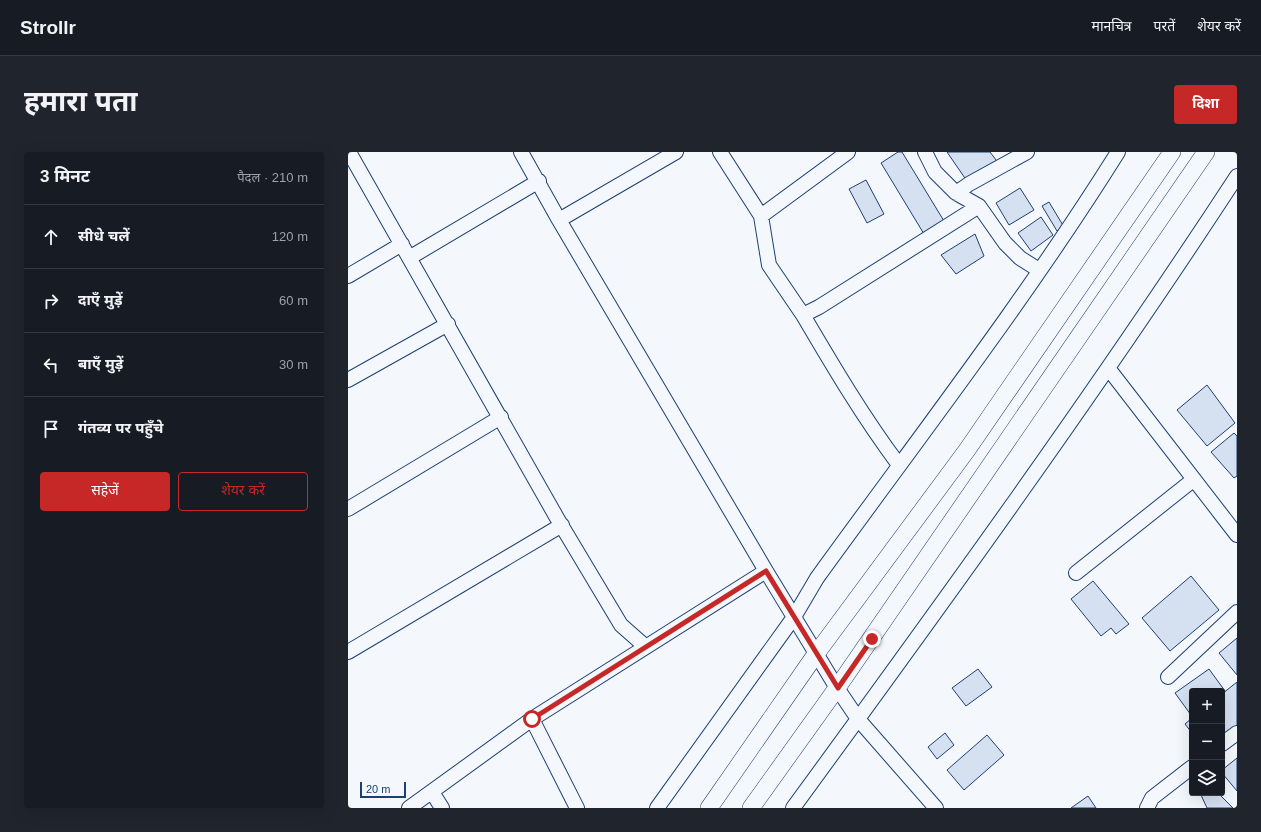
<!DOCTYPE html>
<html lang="hi">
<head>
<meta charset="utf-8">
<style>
  body { margin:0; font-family:Helvetica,"Noto Sans Devanagari",sans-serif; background:#20242c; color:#f1f3f6 }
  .controls { position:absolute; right:12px; bottom:12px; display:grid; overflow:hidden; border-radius:4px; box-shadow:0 4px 16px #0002 }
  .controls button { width:36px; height:36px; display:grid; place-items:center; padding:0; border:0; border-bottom:1px solid #363941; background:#171b24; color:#f1f3f6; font:20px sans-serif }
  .scale { position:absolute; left:12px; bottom:10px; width:46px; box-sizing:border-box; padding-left:4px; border:2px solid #1d3f73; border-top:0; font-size:11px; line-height:14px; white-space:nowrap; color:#1d3f73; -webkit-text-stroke:3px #f4f7fb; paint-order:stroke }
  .stop { position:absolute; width:12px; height:12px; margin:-9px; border:3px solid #c62828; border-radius:50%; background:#fff }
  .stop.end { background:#c62828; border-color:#fff; box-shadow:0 1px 4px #0008 }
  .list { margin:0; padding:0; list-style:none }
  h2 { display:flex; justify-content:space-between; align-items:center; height:52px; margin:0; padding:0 16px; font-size:17px }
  h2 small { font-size:13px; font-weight:400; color:#9ea1a6 }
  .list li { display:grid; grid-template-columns:26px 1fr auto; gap:12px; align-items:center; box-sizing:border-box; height:64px; padding:0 16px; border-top:1px solid #363941 }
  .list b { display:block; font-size:15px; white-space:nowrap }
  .list em { font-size:13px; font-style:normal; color:#9ea1a6 }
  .actions { display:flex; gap:8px; padding:12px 16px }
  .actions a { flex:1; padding:9px 0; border:1px solid #c62828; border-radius:4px; text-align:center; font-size:14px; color:#c62828 }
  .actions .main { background:#c62828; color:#fff }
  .icon { flex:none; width:22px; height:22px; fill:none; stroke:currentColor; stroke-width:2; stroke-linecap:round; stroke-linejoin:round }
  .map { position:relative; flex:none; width:889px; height:656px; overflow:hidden; border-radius:4px }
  header { display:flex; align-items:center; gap:24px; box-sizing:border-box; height:56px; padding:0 20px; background:#171b24; border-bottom:1px solid #363941 }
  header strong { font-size:19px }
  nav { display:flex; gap:22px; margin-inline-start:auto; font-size:14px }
  .intro { display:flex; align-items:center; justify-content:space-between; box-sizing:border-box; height:96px; padding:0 24px }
  h1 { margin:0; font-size:28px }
  .button { padding:10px 18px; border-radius:4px; background:#c62828; color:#fff; font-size:14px; font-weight:700 }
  main { display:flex; gap:24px; padding:0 24px }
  aside { flex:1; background:#171b24; border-radius:4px; box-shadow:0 4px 16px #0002 }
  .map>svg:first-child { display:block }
  .building { fill:#d5e0f0; stroke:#1d3f73 }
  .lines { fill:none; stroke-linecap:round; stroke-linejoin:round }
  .minor-casing { stroke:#1d3f73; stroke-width:16 }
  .tertiary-casing { stroke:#1d3f73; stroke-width:18 }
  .minor { stroke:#f4f7fb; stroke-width:14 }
  .tertiary { stroke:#f4f7fb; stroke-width:17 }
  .route { stroke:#c62828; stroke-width:5 }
</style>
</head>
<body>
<header>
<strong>Strollr</strong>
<nav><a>मानचित्र</a><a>परतें</a><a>शेयर करें</a></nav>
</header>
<div class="intro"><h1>हमारा पता</h1><a class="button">दिशा</a></div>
<main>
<aside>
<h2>3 मिनट<small>पैदल · 210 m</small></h2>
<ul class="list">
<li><svg class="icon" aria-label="ahead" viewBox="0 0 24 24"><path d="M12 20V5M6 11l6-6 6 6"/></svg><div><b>सीधे चलें</b></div><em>120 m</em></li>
<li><svg class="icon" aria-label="right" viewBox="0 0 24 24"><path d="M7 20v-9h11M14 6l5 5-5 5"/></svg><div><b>दाएँ मुड़ें</b></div><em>60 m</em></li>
<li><svg class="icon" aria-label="left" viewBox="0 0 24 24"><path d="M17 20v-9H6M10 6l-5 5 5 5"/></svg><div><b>बाएँ मुड़ें</b></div><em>30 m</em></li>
<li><svg class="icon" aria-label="arrive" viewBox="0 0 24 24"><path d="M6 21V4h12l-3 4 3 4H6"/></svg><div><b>गंतव्य पर पहुँचे</b></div></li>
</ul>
<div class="actions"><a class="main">सहेजें</a><a>शेयर करें</a></div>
</aside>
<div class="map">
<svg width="889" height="656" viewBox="0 0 889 656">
  <rect width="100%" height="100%" fill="#f4f7fb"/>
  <!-- building -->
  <path class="building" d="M550,0H554L596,69L576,82L533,11Z
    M599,0H642L651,12L621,32Z
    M518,28L536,62L519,71L501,37Z
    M672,36L686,58L661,73L648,51Z
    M701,50L716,75L709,79L694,54Z
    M693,65L705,83L683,99L670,81Z
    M627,82L636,104L608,122L593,103Z
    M859,233L887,271L859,294L829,258Z
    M886,281L889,284V324L886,326L863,300Z
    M843,424L871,458L822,499L794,466Z
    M745,429L781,472L768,482L763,476L753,484L723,447Z
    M889,486V523L871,501Z
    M630,517L644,535L618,554L604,536Z
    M861,517L877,539L874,541V539H844L843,563L827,541Z
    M889,530V574L874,586V542Z
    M844,566V581L837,572Z
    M597,581L606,593L589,607L580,595Z
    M639,583L656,603L616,638L599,618Z
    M889,606V639L874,621V618Z
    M855,641H870L885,656H859L853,643Z
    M740,644L748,656H723Z"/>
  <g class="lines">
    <defs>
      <path id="minor" d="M0,0H1L209,366L273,473L298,495
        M173,0L211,68L418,419L489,536L510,567L588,656
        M372,0L413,64
        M500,0L413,64L421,113L455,163L471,155L631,54
        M577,0L587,20L608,41
        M679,0L621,32L608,41L631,54L657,91L672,106L691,118
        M211,68L328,0
        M61,106L191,29
        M0,124L54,92
        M455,163C485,214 515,265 551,313
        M760,216L889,383
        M0,228L100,172
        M0,357L153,265
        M728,421L845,328
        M0,500L214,373
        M820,525L889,460
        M184,567L229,656
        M874,592L889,581
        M84,640L94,656
        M61,656L184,567L418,419
        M309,656L446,465L469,426C571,285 678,147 770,0
        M445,656C597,448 748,240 889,24
        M799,656L804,646L844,615"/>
      <path id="tertiary" d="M361,656L468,502L619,298L824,0
        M403,656L489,536L858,0"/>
    </defs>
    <!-- minor casing -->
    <use href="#minor" class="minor-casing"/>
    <!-- tertiary casing -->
    <use href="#tertiary" class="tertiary-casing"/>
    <!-- minor -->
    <use href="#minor" class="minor"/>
    <!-- tertiary -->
    <use href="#tertiary" class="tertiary"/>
  </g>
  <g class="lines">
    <!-- route -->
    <path class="route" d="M184,567L418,419L490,536L524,487"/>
  </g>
</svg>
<div class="controls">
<button>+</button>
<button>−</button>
<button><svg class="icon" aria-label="layers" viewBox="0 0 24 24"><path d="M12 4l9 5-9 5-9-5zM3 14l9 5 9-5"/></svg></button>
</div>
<div class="scale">20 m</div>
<div class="stop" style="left:184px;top:567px"></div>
<div class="stop end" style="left:524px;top:487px"></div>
</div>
</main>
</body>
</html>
